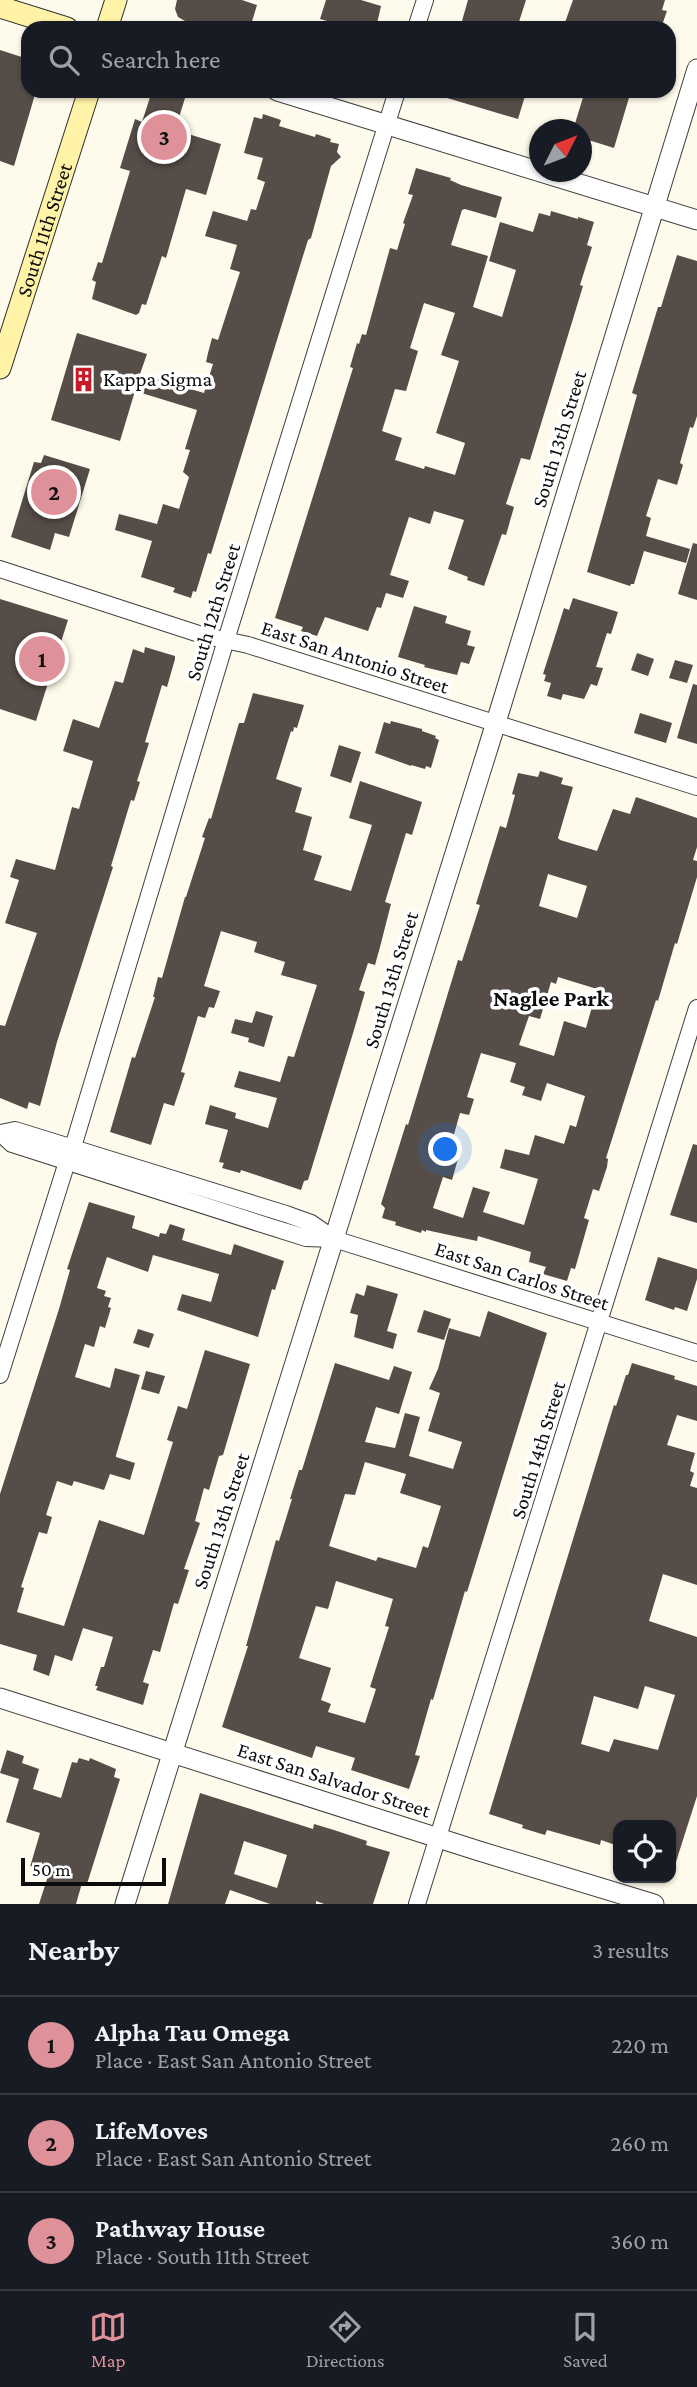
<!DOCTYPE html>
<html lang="en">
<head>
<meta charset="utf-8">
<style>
  body { margin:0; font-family:"Crimson Pro",serif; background:#242831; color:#f1f3f6 }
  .controls { position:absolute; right:21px; bottom:21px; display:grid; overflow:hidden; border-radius:14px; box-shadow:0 2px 5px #0004 }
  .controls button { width:63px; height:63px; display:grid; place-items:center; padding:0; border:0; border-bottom:2px solid #363941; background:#171b24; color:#f1f3f6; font:35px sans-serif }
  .compass { position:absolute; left:529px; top:119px; width:63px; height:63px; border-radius:50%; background:#171b24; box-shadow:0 2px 5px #0004; rotate:48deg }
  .scale { position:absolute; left:21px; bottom:18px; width:145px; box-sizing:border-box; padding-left:7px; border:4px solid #0c0c0c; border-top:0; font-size:19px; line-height:24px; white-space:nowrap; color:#0c0c0c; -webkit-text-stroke:5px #fff; paint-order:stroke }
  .you { position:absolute; left:446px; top:1150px; width:24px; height:24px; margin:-18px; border:5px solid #fff; border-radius:50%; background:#1a73e8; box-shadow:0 0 0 10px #1a73e833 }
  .badge { display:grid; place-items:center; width:46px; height:46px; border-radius:50%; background:#de9199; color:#111; font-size:23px; font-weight:700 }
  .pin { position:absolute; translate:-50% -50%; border:4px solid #fff; box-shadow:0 2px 7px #0006 }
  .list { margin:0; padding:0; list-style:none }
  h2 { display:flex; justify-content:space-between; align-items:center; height:91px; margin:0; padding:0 28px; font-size:30px }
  h2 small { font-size:23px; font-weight:400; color:#9ea1a6 }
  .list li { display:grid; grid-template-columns:46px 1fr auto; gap:21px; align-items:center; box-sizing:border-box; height:98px; padding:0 28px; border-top:2px solid #363941 }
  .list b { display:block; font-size:26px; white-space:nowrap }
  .list p { margin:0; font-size:23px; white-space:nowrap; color:#9ea1a6 }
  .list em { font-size:23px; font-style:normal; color:#9ea1a6 }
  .icon { flex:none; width:38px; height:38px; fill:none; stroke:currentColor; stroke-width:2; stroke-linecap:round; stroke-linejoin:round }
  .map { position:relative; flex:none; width:697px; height:1904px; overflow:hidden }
  .search { position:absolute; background:#171b24; box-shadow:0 2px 5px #0004; left:21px; right:21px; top:21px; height:77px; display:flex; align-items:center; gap:18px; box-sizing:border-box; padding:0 24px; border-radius:21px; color:#9ea1a6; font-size:26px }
  .sheet { height:385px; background:#171b24 }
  nav { display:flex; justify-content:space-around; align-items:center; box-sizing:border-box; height:98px; border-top:2px solid #363941; background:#171b24; font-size:19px; color:#9ea1a6 }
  nav a { display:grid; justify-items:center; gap:4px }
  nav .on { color:#de9199 }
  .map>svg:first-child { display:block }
  .building { fill:#564d48; fill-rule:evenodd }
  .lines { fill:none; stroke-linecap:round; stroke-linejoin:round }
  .minor-casing { stroke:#3f3f3f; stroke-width:18 }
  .tertiary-casing { stroke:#3f3f3f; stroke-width:21 }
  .secondary-casing { stroke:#2e2e2e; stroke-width:23 }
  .minor { stroke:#fff; stroke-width:16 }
  .tertiary { stroke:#fff; stroke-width:19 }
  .secondary { stroke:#fff3a7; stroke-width:21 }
  .labels { text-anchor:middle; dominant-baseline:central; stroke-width:7; stroke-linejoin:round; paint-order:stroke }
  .street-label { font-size:21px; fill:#0c0c0c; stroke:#fff }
  .poi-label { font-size:21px; fill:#0c0c0c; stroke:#fff; text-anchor:start }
  .neighbourhood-label { font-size:23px; font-weight:bold; fill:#0c0c0c; stroke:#fff }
</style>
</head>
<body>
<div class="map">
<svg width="697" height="1904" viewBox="0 0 697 1904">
  <rect width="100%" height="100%" fill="#fffbec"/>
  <!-- building -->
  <path class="building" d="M177,0H242L257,5L250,28H197L178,17L175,9Z
    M326,0H361L381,6L376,28H351L320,19Z
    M468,0H526L517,28H460Z
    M573,0H665L662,10L667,11L661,28L642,24L641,28H563Z
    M0,50L28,59V91H36L14,166L0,161Z
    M152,91H174L186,95L175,130L221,144L206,195L186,189L166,258L162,256L146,305L142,304L139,313L136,315L92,299L96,282L92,280L98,262L102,263L130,171L120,168L135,119L142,122Z
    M438,91H508L525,96L518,119L437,95Z
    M585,91H631L614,148L582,138V130H573Z
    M263,114L281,120L279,126L315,137L316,134L331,139L330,142L339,144L337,152L341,157L331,166L311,238L308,240L298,272L211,554L208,553L196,592L193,591L191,598L173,592L175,588L141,577L152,541L115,530L119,514L157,524L163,504L179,509L189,477L183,472L190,450L185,449L197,410L135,391L120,441L51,420L77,333L147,354L140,374L204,393L213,364L206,362L208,353L212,338L218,340L240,272L230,269L237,245L205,236L213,211L247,221L251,209L256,210L265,182L257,179L263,158L244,153L254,117L262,119Z
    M416,168L451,178L450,180L461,185L502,197L496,218L465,209L462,210L451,245L488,256L473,307L502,317L516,270L489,261L500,222L533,232L539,213L550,216L551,211L578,219V217L594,222L587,245L592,247L580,285L583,286L530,460L521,458L506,504L514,507L506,535L502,534L484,586L467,580L468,577L448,569L464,520L434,511L430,524L409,517L390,575L409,581L403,598L386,593L381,608L377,607L368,631L325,617L317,636L301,631L303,627L275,618L353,368L350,367L357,343L359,344L362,334L366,335L390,248L397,250L405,224L403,223L413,195L408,194ZM424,303L455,313L441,355L459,361L436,433L465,443L455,475L425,466L424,469L395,460L402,438L382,431L395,389L406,391L418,351L410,348Z
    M677,255L697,261V416L693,428L690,427L680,463L683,465L677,485L658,479L646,516L651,518L646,536L690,549L686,563L644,551L634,584H631L630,586L587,572L637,395L632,393L658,307H661Z
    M44,455L90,469L69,537L55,533L50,550L11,537L34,462L41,463Z
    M693,543L697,544V600L678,594Z
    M573,598L618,612L611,634L607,633L596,667L603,668L597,686L591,684L584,699L563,694L561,700L547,696L551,683L544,681L546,675L543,674L564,608L569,610Z
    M0,599L68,620L36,721L0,709Z
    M414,606L447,616L445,623L471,631L467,645L475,647L469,664L461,662L457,675L424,667L425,665L398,657Z
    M145,647L175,656V659L167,687L162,685L145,742L149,743L137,781L140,782L134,801L131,800L111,866L113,867L57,1042L40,1106L29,1102L27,1109L0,1098V1025L5,1026L37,933L5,923L19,880L10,877L16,859L55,870L72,807L79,809L93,761L63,751L73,719L99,728L115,681L123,683L133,649L144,653Z
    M637,653L654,659L648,676L631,670Z
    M675,660L693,665L687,683L669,678Z
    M693,684L697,685V744L677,738Z
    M253,693L304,705L297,728L294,727L293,732L291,731L276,779L302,788L295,812L312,817L303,850L322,856L314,880L351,891L372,825L349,818L360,781L422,802L412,835L406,833L385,902L391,904L380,947L375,965L368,963L359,990L365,992L354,1030L308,1180L304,1181L301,1190L241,1170L240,1173L222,1168L224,1163L219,1162L228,1130L205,1124L210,1105L236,1113L235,1118L268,1128L277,1098L234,1087L239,1071L280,1082L288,1056L294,1057L317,985L281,975L285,962L254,952L257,942L221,931L204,986L220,991L214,1008L209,1007L205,1018L198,1016L181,1072L185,1073L174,1106L164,1103L151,1145L110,1132L132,1057L135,1058L155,997H153L158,977L162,978L185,897H186L205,838L202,837L209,818L211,819L239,723H244Z
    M640,713L672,723L666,743L634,733Z
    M391,721L422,729V731L436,736L435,738L439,740L431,768L426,766L425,769L411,765V766L375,753L384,722L390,724Z
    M339,745L361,752L351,783L330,776Z
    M540,771L563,778L561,784L573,787L558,838L560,840L597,851L613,809L630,814L636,797L697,818V847L693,860L697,861V877L677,944L675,943L658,1001L656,1000L606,1158L608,1159L607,1167L599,1191L593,1189L584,1218L589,1220L575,1269L571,1268L567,1281L543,1274L546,1267L529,1262L531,1252L478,1236L477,1241L426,1230V1232L422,1230L421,1233L395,1225L396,1222L382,1218L385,1208L381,1204L406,1124L408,1125L458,960L462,961L480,905L476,904L500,826L506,828L515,795L512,794L518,773L538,777ZM548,874L587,886L577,918L539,906ZM558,977L597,989L586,1028L564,1021L554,1056L519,1045L529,1016L540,1019L551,982L556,984ZM481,1053L516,1063L510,1082L525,1087L522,1095L541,1101L547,1083L585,1096L576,1127L570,1125L564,1144L535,1135L529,1155L505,1149L500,1168L538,1179L524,1225L483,1212L490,1192L473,1187L463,1218L433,1208L443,1177L452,1180L461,1148L451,1145L460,1113L469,1115L474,1099L467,1097Z
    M256,1011L273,1016L264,1047L248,1042L249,1038L231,1033L235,1019L252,1023Z
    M693,1144L697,1145V1223L670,1215Z
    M89,1202L135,1216L132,1228L159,1237L160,1233L166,1234L170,1224L185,1229L182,1240L214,1250L231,1255L234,1244L284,1261L275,1290L272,1289L258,1337L177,1310L182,1294L211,1302L219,1274L153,1255L148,1272L107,1257L97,1288L106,1291L104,1296L111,1298L108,1307L111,1308L105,1328L100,1326L94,1347L85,1344L75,1377L110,1388L115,1368L140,1375L116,1455V1457L135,1463L130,1480L110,1474L104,1490L74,1481L72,1486L57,1481L46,1515L52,1517L47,1534L39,1532L21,1587L24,1588L17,1612L64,1626L99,1520L144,1535L173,1442L167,1440L178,1406L187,1409L205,1350L250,1364L223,1455L219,1456L209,1490L204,1488L195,1521L200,1523L184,1569L189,1570L178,1604L174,1603L160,1652L153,1650L143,1682L149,1684L143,1705L96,1690L98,1686H95L101,1667H104L113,1637L83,1628L72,1661L55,1655L49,1676L33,1670L37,1655L0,1644V1494L59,1309L70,1270L67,1269Z
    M658,1257L697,1269V1279L687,1311L675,1307L674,1310L645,1300Z
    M367,1285L398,1294L387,1331L397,1334L393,1349L354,1337L358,1315L350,1313L356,1293L364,1296Z
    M424,1310L451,1319L444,1340L417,1332Z
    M488,1311L547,1333L467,1592L465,1591L433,1700L431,1699L415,1755L420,1756L409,1789L351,1770L355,1758L316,1746L312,1758L222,1727L248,1646H246L276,1540L279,1541L292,1499H290L299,1470H302L335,1363L389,1380L394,1366L412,1372L399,1414L376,1407L365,1442L395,1448L405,1413L420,1417L409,1456L453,1469L462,1442L428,1431L440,1393L429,1389L438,1369L449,1328L480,1337ZM365,1462L406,1474L400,1493L441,1506L428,1548L423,1546L416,1568L378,1557L376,1561L329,1546L345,1494L355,1495ZM336,1581L393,1599L385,1626L389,1627L370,1687L376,1689L365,1723L328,1712L331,1704L321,1700L331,1668L299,1658L316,1606L328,1609Z
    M138,1329L154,1334L149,1348L133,1343Z
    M632,1363L675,1376L674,1379L697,1386V1421L677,1415L667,1445L695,1453L690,1471L694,1473L690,1486L697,1488V1585L663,1574L649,1621L697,1637V1796L674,1868L671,1867V1825H618V1846L601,1840L600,1845L547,1830L545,1835L522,1828L523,1825L489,1814L614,1405L616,1406L626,1375H628ZM645,1686L675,1695L658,1750L614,1739L609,1752L581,1744L594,1696L638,1709Z
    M146,1371L165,1376L159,1394L141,1389Z
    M7,1750L24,1756L22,1763L39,1769L33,1789L61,1798L72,1762L77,1763L79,1758L89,1761L90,1758L116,1769L114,1777L120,1779L87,1884L82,1883L76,1904H39L49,1873L30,1867L40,1833L6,1822L19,1779L0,1773Z
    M200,1793L313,1829L314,1824L334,1830L367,1841L366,1845L390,1852L373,1904H324L316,1901V1904H270L230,1890L225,1904H168ZM244,1841L287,1855L277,1888L234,1874Z"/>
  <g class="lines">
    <defs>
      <path id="minor" d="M416,28L425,0
        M0,569L202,635L248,645L697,787
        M0,1133L12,1144L271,1227L306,1238L334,1239L697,1353
        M1,1133L15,1130L286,1214L311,1223L334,1239
        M73,1147L226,640L397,91
        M0,1375L67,1162
        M417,1904L697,1008"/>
      <path id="tertiary" d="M277,91L697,220
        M0,1698L479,1851L654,1904
        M125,1904L489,745L697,69"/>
      <g id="secondary">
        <path d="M0,7L67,28"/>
        <path d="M107,28L116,0"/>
        <path id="s1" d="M0,368L89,91"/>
      </g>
    </defs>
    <!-- minor casing -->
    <use href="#minor" class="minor-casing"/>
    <!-- tertiary casing -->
    <use href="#tertiary" class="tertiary-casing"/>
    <!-- secondary casing -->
    <use href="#secondary" class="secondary-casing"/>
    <!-- minor -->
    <use href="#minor" class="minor"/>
    <!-- tertiary -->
    <use href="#tertiary" class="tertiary"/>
    <!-- secondary -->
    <use href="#secondary" class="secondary"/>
  </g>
  <!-- icons -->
  <defs>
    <symbol id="building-bare" viewBox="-9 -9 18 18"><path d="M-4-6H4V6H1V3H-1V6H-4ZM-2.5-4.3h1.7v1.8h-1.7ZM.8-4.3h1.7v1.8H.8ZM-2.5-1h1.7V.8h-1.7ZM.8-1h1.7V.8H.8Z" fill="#c71a27" stroke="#fff" stroke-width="2.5" paint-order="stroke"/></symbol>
  </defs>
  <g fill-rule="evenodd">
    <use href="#building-bare" x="66" y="362" width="35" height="35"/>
  </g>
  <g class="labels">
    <!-- street labels -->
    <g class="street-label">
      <text stroke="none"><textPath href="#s1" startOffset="145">South 11th Street</textPath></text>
      <text transform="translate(559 439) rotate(-73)">South 13th Street</text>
      <text transform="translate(213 612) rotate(-73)">South 12th Street</text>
      <text transform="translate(355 657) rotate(18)">East San Antonio Street</text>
      <text transform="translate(391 980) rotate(-73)">South 13th Street</text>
      <text transform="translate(522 1276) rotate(18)">East San Carlos Street</text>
      <text transform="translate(538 1450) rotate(-73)">South 14th Street</text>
      <text transform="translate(221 1521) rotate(-72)">South 13th Street</text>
      <text transform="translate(334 1780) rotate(18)">East San Salvador Street</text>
    </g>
    <!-- poi labels -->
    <g class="poi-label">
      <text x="103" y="379">Kappa Sigma</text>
    </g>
    <!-- neighbourhood labels -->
    <g class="neighbourhood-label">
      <text x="551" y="998">Naglee Park</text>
    </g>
  </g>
</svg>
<div class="controls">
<button><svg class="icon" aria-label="locate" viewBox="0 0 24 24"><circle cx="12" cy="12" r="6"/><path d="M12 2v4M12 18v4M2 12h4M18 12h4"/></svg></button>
</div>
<svg class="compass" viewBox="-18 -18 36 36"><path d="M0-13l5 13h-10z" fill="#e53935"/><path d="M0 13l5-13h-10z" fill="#9ea1a6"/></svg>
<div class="scale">50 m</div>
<div class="you"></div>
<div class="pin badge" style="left:42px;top:659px">1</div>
<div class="pin badge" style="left:54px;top:492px">2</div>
<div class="pin badge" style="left:164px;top:137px">3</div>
<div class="search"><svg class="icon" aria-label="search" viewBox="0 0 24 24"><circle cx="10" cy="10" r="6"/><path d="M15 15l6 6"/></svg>Search here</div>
</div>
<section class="sheet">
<h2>Nearby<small>3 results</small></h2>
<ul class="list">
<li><span class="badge">1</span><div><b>Alpha Tau Omega</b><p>Place · East San Antonio Street</p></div><em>220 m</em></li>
<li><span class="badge">2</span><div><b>LifeMoves</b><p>Place · East San Antonio Street</p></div><em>260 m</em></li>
<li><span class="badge">3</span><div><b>Pathway House</b><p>Place · South 11th Street</p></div><em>360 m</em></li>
</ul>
</section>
<nav>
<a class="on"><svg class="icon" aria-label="map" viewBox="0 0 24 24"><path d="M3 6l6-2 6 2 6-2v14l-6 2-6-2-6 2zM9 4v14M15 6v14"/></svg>Map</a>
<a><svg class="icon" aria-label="directions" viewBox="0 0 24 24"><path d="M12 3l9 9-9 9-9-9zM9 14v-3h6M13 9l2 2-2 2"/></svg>Directions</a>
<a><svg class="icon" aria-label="saved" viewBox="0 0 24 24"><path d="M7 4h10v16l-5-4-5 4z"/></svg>Saved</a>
</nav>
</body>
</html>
